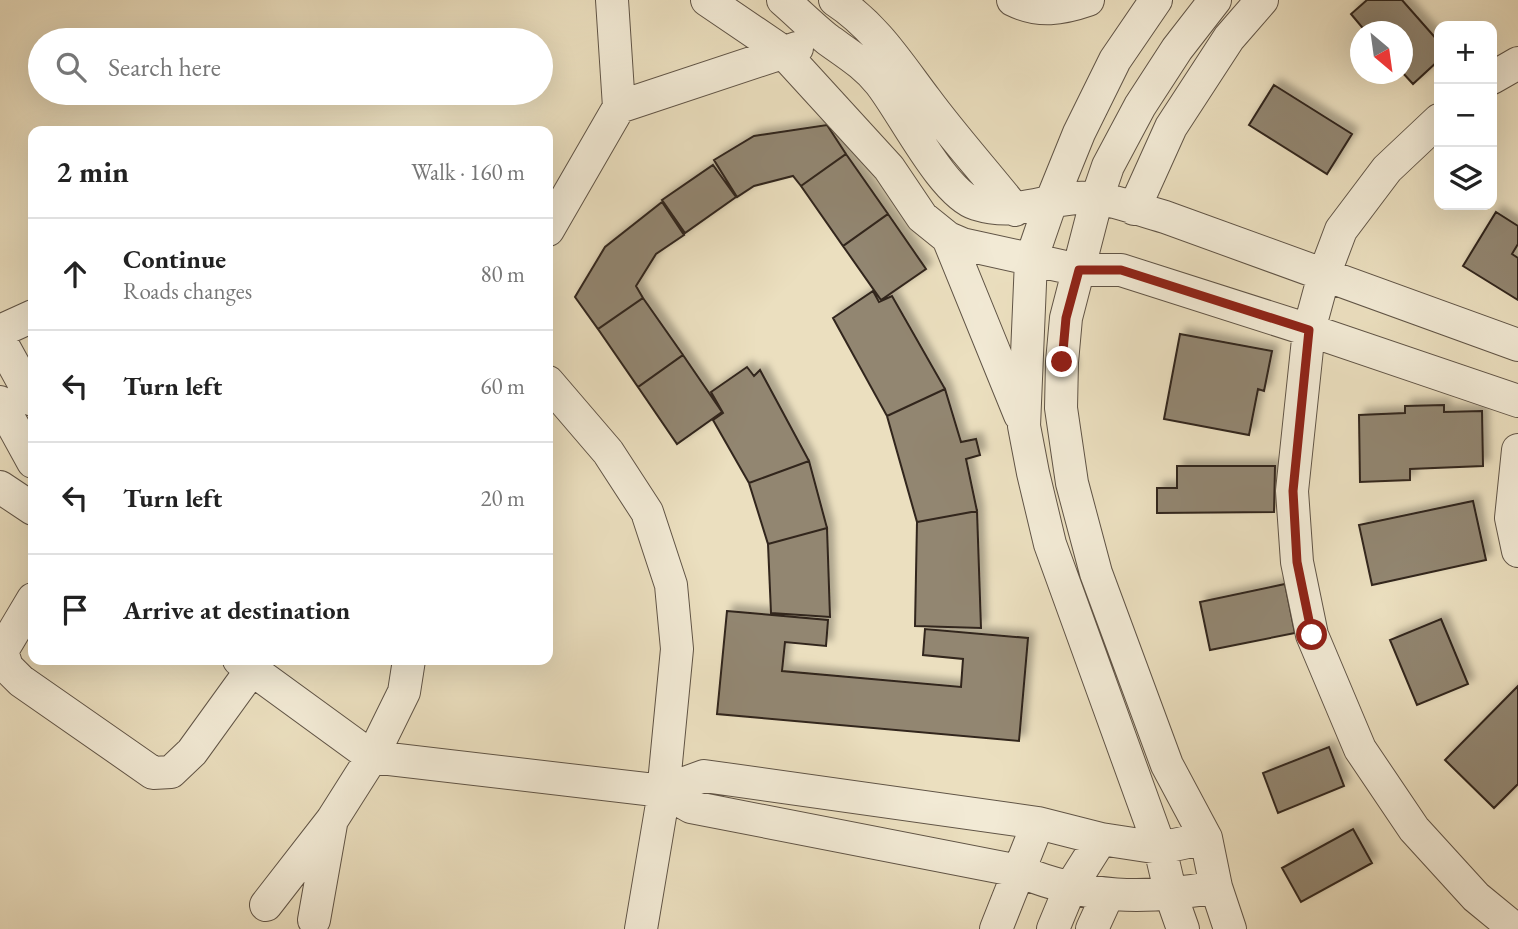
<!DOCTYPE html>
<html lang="en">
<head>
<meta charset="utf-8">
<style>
  body { margin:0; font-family:"EB Garamond",serif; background:#f2f2f2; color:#222 }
  .controls { position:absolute; right:21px; top:21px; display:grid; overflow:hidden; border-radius:14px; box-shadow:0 7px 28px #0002 }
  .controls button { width:63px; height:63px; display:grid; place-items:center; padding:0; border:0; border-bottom:2px solid #e0e0e0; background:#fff; color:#222; font:35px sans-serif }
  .compass { position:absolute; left:1350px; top:21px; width:63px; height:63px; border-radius:50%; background:#fff; box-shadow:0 7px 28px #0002; rotate:151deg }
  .stop { position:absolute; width:21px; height:21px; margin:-16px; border:5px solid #8f2418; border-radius:50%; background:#fff }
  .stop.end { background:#8f2418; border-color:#fff; box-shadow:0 2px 7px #0008 }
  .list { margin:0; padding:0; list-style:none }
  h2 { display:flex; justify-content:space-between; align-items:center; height:91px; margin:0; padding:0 28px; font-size:30px }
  h2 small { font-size:23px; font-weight:400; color:#767676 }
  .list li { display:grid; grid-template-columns:46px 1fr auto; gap:21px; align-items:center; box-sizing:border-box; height:112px; padding:0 28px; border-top:2px solid #e0e0e0 }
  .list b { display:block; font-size:26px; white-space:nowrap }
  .list p { margin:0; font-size:23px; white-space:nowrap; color:#767676 }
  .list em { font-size:23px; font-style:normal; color:#767676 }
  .icon { flex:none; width:38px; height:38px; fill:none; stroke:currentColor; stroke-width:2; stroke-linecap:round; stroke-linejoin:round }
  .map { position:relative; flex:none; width:1518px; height:929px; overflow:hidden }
  .search { position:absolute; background:#fff; box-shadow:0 7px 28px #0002; left:28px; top:28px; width:525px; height:77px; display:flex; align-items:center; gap:18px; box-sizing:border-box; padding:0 24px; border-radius:38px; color:#767676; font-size:26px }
  .panel { position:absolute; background:#fff; box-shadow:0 7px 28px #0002; left:28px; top:126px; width:525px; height:539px; border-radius:14px }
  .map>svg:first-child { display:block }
  .building { fill:#928671; stroke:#31251d; stroke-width:2; filter:url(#shadow) }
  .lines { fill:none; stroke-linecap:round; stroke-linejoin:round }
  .minor-casing { stroke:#605446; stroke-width:34 }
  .minor { stroke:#f2ead5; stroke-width:32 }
  .route { stroke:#8f2418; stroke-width:9 }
</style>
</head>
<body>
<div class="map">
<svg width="1518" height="929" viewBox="0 0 1518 929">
  <defs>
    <filter id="shadow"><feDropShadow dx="6" dy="-6" stdDeviation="3.5" flood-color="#0004"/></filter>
  </defs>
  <rect width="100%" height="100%" fill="#ebdfbf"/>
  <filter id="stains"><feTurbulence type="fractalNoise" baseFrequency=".00286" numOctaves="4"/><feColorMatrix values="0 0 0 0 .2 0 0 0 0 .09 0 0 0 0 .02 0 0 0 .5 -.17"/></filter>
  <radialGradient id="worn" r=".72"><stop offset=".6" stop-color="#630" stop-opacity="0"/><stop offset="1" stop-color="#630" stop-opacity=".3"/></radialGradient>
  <!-- building -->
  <path class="building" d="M1367,0H1402L1439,42V60L1413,84L1402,72V32H1366L1351,14Z
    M1274,85L1352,134L1327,174L1249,125Z
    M827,125L846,154L801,186L793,176L754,186L737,197L714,160L754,136Z
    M846,154L888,214L843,246L801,186Z
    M713,165L736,197L685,233L662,200Z
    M662,202L684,235L656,254L636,286L643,298L598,329L575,297L605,247Z
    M1496,212L1518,226V244L1512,254L1518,258V300L1463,266Z
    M888,214L926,269L881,300L843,246Z
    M873,291L879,302L892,296L945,389L887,416L833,318Z
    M643,298L683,355L638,387L598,329Z
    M1180,334L1272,351L1264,391L1258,389L1249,435L1164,419Z
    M683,355L722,412L677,444L638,387Z
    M747,367L754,376L760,370L809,461L749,483L713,420L723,413L711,392Z
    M945,389L961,442L976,439L980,455L966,459L977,511L917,522L887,416Z
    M1444,405V412L1482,411L1483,466L1410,469V480L1360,482L1359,415L1405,413V406Z
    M809,461L827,528L768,544L749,483Z
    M1177,466H1275L1274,512L1157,513V488H1177Z
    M1473,501L1486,560L1372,585L1359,525Z
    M977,511L981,628L915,626L917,522Z
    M827,528L830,617L771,613L768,544Z
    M1285,584L1295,633L1210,650L1200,602Z
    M727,611L828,620L826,646L785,642L782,671L961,687L963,659L923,655L925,629L1028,638L1019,741L717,714Z
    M1441,619L1468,684L1417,705L1390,640Z
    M1518,686V784L1494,808L1445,760Z
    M1329,747L1344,786L1278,813L1263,773Z
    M1353,829L1372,863L1301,902L1282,868Z"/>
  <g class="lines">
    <defs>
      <path id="minor" d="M707,0L782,51L889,168L922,217L948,238L962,244L1079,270H1121L1309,330L1518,401
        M783,0C798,13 812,27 827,39C846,53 865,64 880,83C903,112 943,194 976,204C1015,216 1039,201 1076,198C1107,196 1135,209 1165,217L1518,345
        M835,0C875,26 898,63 926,100C954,138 986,173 1015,210
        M1013,0C1039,13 1062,9 1088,0
        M1156,0L1115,60L1079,133L1051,202L1031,260L1024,426L1033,473L1050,544L1160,848L1171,895L1183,929
        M1215,0L1177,49L1140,106L1108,166L1097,198L1066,318L1062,362L1061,408L1072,483L1096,573L1167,765L1206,838L1216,887L1230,929
        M1492,78L1518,63
        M619,107L797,48
        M1439,120L1387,169L1341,230L1324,275L1309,330L1292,491L1297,562L1312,635L1360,749L1414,829L1476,897L1515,929
        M1134,209L1171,127L1229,38L1262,0
        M548,230L619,107L612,0
        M948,238L1020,415
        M0,331L33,316
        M0,340L33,400
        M548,382L608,452L647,512L671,585L677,649L662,804L641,929
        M0,402L33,462
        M1518,450L1511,518L1518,551
        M0,487L33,509
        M33,599L2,651L7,667L21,681L153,773L171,772L192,752L252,669
        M239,660L372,757L663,791L691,807L1019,871C1086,899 1146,900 1216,887
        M663,791L704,776L1038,823L1101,839L1160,848L1206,838
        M266,905L332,820L372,757L404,692L409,660
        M314,920L331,824
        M996,929L1038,823
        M1053,929L1070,888L1101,839
        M1092,929L1108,894"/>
    </defs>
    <!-- minor casing -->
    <use href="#minor" class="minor-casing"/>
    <!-- minor -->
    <use href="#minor" class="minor"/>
  </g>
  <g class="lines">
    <!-- route -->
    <path class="route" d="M1062,362L1066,318L1079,270H1121L1309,330L1293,491L1297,562L1312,635"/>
  </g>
  <rect width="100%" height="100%" filter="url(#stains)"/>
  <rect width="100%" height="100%" fill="url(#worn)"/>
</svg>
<div class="controls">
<button>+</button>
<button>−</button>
<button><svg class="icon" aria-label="layers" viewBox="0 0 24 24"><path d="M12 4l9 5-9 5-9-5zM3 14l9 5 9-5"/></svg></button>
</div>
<svg class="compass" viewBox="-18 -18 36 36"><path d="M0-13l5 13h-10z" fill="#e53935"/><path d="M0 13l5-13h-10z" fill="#767676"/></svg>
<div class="stop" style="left:1312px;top:635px"></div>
<div class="stop end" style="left:1062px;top:362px"></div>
<div class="search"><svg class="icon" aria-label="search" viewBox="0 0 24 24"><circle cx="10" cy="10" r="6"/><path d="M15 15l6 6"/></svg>Search here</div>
<section class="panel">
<h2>2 min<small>Walk · 160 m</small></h2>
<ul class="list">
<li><svg class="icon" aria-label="ahead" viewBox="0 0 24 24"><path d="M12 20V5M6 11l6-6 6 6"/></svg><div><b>Continue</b><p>Roads changes</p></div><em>80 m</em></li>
<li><svg class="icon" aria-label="left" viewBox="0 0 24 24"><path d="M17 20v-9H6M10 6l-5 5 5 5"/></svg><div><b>Turn left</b></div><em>60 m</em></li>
<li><svg class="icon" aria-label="left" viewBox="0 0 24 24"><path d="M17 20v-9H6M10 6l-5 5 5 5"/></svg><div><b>Turn left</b></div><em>20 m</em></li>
<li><svg class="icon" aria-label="arrive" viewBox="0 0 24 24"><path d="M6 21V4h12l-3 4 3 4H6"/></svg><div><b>Arrive at destination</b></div></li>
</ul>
</section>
</div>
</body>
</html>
